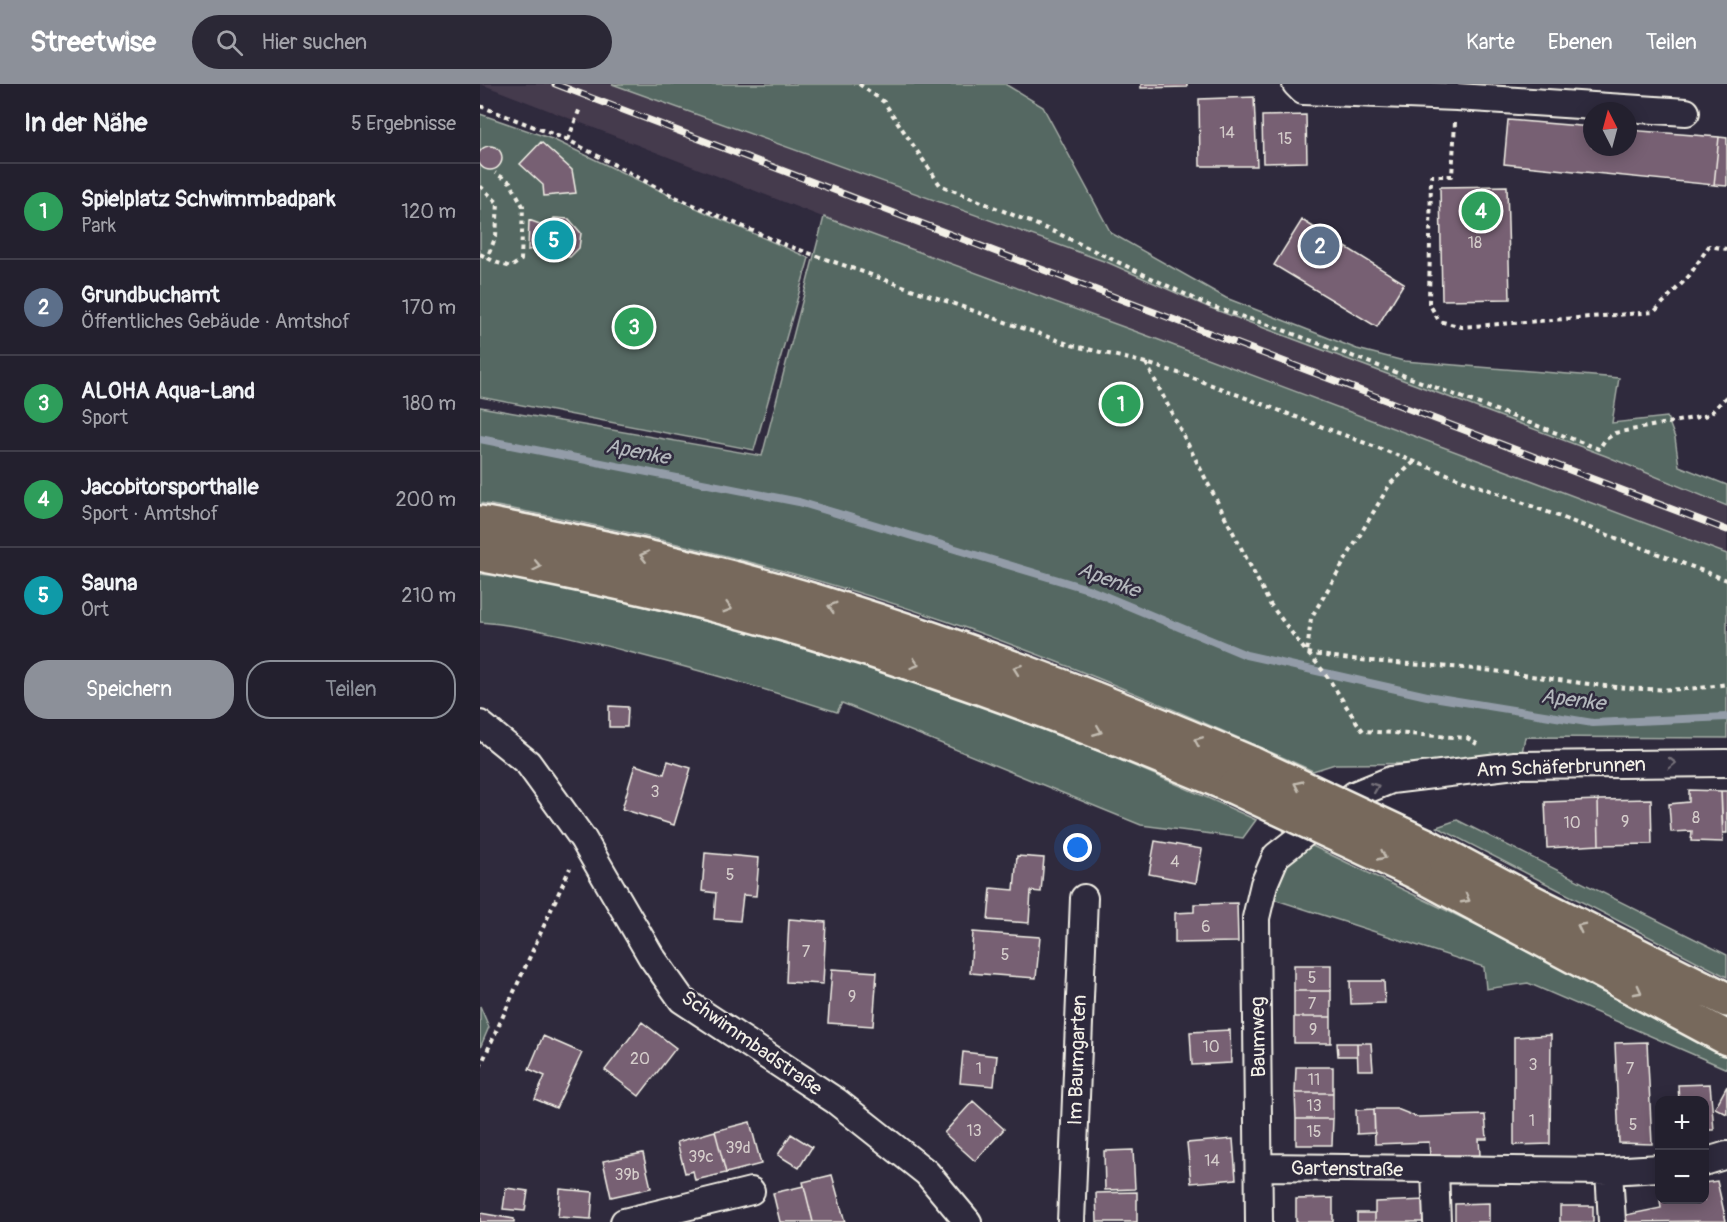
<!DOCTYPE html>
<html lang="de">
<head>
<meta charset="utf-8">
<style>
  body { margin:0; font-family:Pangolin,sans-serif; background:#2b2836; color:#f1f3f6 }
  .controls { position:absolute; right:18px; bottom:18px; display:grid; overflow:hidden; border-radius:12px; box-shadow:0 3px 15px #0003 }
  .controls button { width:54px; height:54px; display:grid; place-items:center; padding:0; border:0; border-bottom:2px solid #403e4a; background:#23202e; color:#f1f3f6; font:30px sans-serif }
  .compass { position:absolute; left:1103px; top:18px; width:54px; height:54px; border-radius:50%; background:#23202e; box-shadow:0 3px 15px #0003; rotate:354deg }
  .you { position:absolute; left:598px; top:764px; width:21px; height:21px; margin:-15px; border:4px solid #fff; border-radius:50%; background:#1a73e8; box-shadow:0 0 0 9px #1a73e833 }
  .badge { display:grid; place-items:center; width:39px; height:39px; border-radius:50%; background:#8c9099; color:#fff; font-size:20px; font-weight:700 }
  .pin { position:absolute; translate:-50% -50%; border:3px solid #fff; box-shadow:0 2px 6px #0006 }
  .list { margin:0; padding:0; list-style:none }
  h2 { display:flex; justify-content:space-between; align-items:center; height:78px; margin:0; padding:0 24px; font-size:26px }
  h2 small { font-size:20px; font-weight:400; color:#a3a3aa }
  .list li { display:grid; grid-template-columns:39px 1fr auto; gap:18px; align-items:center; box-sizing:border-box; height:96px; padding:0 24px; border-top:2px solid #403e4a }
  .list b { display:block; font-size:22px; white-space:nowrap }
  .list p { margin:0; font-size:20px; white-space:nowrap; color:#a3a3aa }
  .list em { font-size:20px; font-style:normal; color:#a3a3aa }
  .actions { display:flex; gap:12px; padding:18px 24px }
  .actions a { flex:1; padding:14px 0; border:2px solid #8c9099; border-radius:24px; text-align:center; font-size:21px; color:#8c9099 }
  .actions .main { background:#8c9099; color:#fff }
  .icon { flex:none; width:33px; height:33px; fill:none; stroke:currentColor; stroke-width:2; stroke-linecap:round; stroke-linejoin:round }
  .map { position:relative; flex:none; width:1247px; height:1138px; overflow:hidden }
  header { display:flex; align-items:center; gap:36px; box-sizing:border-box; height:84px; padding:0 30px; background:#8c9099; color:#fff }
  header strong { font-size:28px }
  nav { display:flex; gap:33px; margin-inline-start:auto; font-size:21px }
  .search { width:420px; height:54px; background:#2b2836; display:flex; align-items:center; gap:15px; box-sizing:border-box; padding:0 21px; border-radius:33px; color:#a3a3aa; font-size:22px }
  main { display:flex }
  aside { flex:1; background:#23202e }
  .map>svg:first-child { display:block }
  .built { fill:#453a4d }
  .green { fill:#546862; stroke:#a4aca5; stroke-width:1.5 }
  .lines { fill:none; stroke-linecap:round; stroke-linejoin:round }
  .stream { stroke:#939ca8; stroke-width:8 }
  .building { fill:#776073; stroke:#f4f1e8; stroke-width:1.5 }
  .minor-casing { stroke:#f4f1e8; stroke-width:30 }
  .highway-casing { stroke:#f4f1e8; stroke-width:38 }
  .path { stroke:#f4f1e8; stroke-width:4; stroke-dasharray:4.5 4.5; stroke-linecap:butt }
  .minor { stroke:#2f2a3d; stroke-width:26 }
  .highway { stroke:#77695c; stroke-width:33 }
  .rail-casing { stroke:#f4f1e8; stroke-width:7 }
  .rail { stroke:#2f2a3d; stroke-width:4.5; stroke-dasharray:14; stroke-linecap:butt }
  .highway-bridge-casing { stroke:#f4f1e8; stroke-width:38; stroke-linecap:butt }
  .highway-bridge { stroke:#77695c; stroke-width:33 }
  .oneway { stroke:#c2bbb0 }
  .oneway2 { stroke:#747079 }
  .labels { text-anchor:middle; dominant-baseline:central; stroke-width:5; stroke-linejoin:round; paint-order:stroke }
  .number-label { font-size:16px; fill:#d5cdcb }
  .street-label { font-size:20px; fill:#f4f1e8; stroke:#2f2a3d }
  .water-label { font-size:21px; font-style:italic; fill:#b4b8bd; stroke:#2f2a3d }
</style>
</head>
<body>
<header>
<strong>Streetwise</strong>
<div class="search"><svg class="icon" aria-label="search" viewBox="0 0 24 24"><circle cx="10" cy="10" r="6"/><path d="M15 15l6 6"/></svg>Hier suchen</div>
<nav><a>Karte</a><a>Ebenen</a><a>Teilen</a></nav>
</header>
<main>
<aside>
<h2>In der Nähe<small>5 Ergebnisse</small></h2>
<ul class="list">
<li><span class="badge" style="background:#2e9e5b">1</span><div><b>Spielplatz Schwimmbadpark</b><p>Park</p></div><em>120 m</em></li>
<li><span class="badge" style="background:#5c6f8a">2</span><div><b>Grundbuchamt</b><p>Öffentliches Gebäude · Amtshof</p></div><em>170 m</em></li>
<li><span class="badge" style="background:#2e9e5b">3</span><div><b>ALOHA Aqua-Land</b><p>Sport</p></div><em>180 m</em></li>
<li><span class="badge" style="background:#2e9e5b">4</span><div><b>Jacobitorsporthalle</b><p>Sport · Amtshof</p></div><em>200 m</em></li>
<li><span class="badge" style="background:#0f9aa8">5</span><div><b>Sauna</b><p>Ort</p></div><em>210 m</em></li>
</ul>
<div class="actions"><a class="main">Speichern</a><a>Teilen</a></div>
</aside>
<div class="map">
<svg width="1247" height="1138" viewBox="0 0 1247 1138">
  <rect width="100%" height="100%" fill="#2f2a3d"/>
  <filter id="ink" filterUnits="userSpaceOnUse"><feTurbulence type="fractalNoise" baseFrequency=".0167" numOctaves="2"/><feDisplacementMap in="SourceGraphic" scale="12" xChannelSelector="R" yChannelSelector="G"/><feConvolveMatrix kernelMatrix="1 2 1 2 8 2 1 2 1" color-interpolation-filters="sRGB"/></filter>
  <g filter="url(#ink)">
    <!-- built -->
    <path class="built" d="M1,0H132L629,179L728,223L1126,372L1247,422V470L679,256L440,171Z"/>
    <!-- green -->
    <path class="green" d="M132,0H525L563,23L631,149L746,214L877,265L924,277L1139,294L1132,339L1187,333L1195,354L1199,382L1247,401V422L1126,372L728,223L629,179Z
      M0,30L72,55L229,130L329,174L274,366L0,313Z
      M344,133L679,256L1247,470V654L1045,653L1042,669L1017,679L855,680L833,687C713,633 593,581 469,538C317,486 158,447 0,419V323L282,372Z
      M0,490C65,497 128,514 191,529C392,577 589,649 776,736L763,754L661,741L362,619L357,628C288,606 219,586 149,568C100,555 50,542 0,538Z
      M977,736L1247,871V893L957,743Z
      M822,757L999,842L1247,972V985L1048,899L1006,905L1004,883L787,813L791,800Z
      M0,922L9,943L0,964Z"/>
    <g class="lines">
      <!-- stream -->
      <path class="stream" d="M0,355L319,418L608,505L766,571L947,612L1113,639L1247,633"/>
    </g>
    <!-- building -->
    <path class="building" d="M661,0H707V3L661,4Z
      M774,13L777,82H720L719,15Z
      M826,31L827,78L783,79L782,32Z
      M1028,36L1112,43V63H1148V46L1239,53L1234,101L1024,80Z
      M1239,53L1247,54V102L1234,101Z
      M61,58L92,86L96,109L64,112L63,101L40,80Z
      M-2 74a12 12 0 1 1 24 0a12 12 0 1 1-24 0Z
      M1027,102L1030,215L962,216L960,103Z
      M74,134L89,135L101,149L99,164L90,173L75,172L67,162L48,166L49,136L68,143Z
      M822,136L924,199L897,243L794,181Z
      M129,622L148,623L147,643H129Z
      M188,677L211,684L194,741L142,725L155,681L184,690Z
      M1209,706L1241,707L1243,758L1211,757L1212,747L1191,748L1189,720L1209,718Z
      M1241,707H1247V749H1243Z
      M1171,715L1172,760L1119,761L1118,716Z
      M1118,716L1119,761L1067,764L1065,718Z
      M675,757L722,765L716,799L669,790Z
      M225,769L279,774L276,812L263,811L260,837L234,835L236,809L222,807Z
      M537,772L564,774L561,808L551,807L549,839L508,836L511,804L534,806Z
      M757,819L758,858L695,859V829L714,828V820Z
      M309,835L346,838L343,900L306,898Z
      M493,848L560,853L556,894L490,889Z
      M814,881H851V907H814Z
      M352,885L397,888L393,942L348,939Z
      M870,897H904L905,919L871,920Z
      M814,907H851V933H814Z
      M814,933H851V959H814Z
      M162,938L196,964L159,1012L125,986Z
      M750,946L751,979L712,981L710,948Z
      M1071,951L1070,1060L1034,1061V953Z
      M63,952L102,969L76,1024L55,1015L65,992L49,985Z
      M1167,958L1172,1060L1139,1059L1135,959Z
      M857,959H877V972H858Z
      M877,959H891L893,986H878Z
      M483,968L517,972L514,1002L480,999Z
      M816,983H853V1009H815Z
      M1230,1000L1234,1046H1224V1016H1199L1198,1001Z
      M1247,1002V1030L1235,1024Z
      M815,1009H853V1035H816Z
      M493,1017L524,1045L495,1077L464,1049Z
      M894,1025L895,1049L877,1050L876,1026Z
      M894,1025H917L937,1033L1005,1031L1007,1055H999L1000,1071L950,1072L949,1058L895,1060Z
      M816,1035H853L852,1061H816Z
      M270,1038L281,1080L246,1089L235,1047Z
      M235,1047L246,1089L215,1096L213,1087L205,1089L197,1058Z
      M311,1050L332,1063L319,1084L298,1071Z
      M753,1055L756,1095L711,1099L707,1059Z
      M653,1066L655,1105L625,1106L624,1067Z
      M163,1069L171,1104L131,1113L123,1077Z
      M352,1091L365,1138H333L323,1098Z
      M1237,1097L1246,1137L1147,1138L1146,1131L1181,1124L1180,1116H1224V1099Z
      M324,1102L333,1138H300L293,1109Z
      M26,1104L48,1107L45,1127L23,1125Z
      M80,1105L113,1108L111,1135L78,1133Z
      M657,1108V1138H617L616,1109Z
      M853,1114V1138H816V1115Z
      M946,1116L947,1138H895V1118Z
      M1009,1119V1138H975V1120Z
      M1080,1122H1113V1138H1080Z
      M0,1129L34,1135V1138H0Z
      M877,1129H895V1138H877Z"/>
    <g class="lines">
      <defs>
        <path id="minor" d="M816,0L823,7L977,13L1206,28
          M0,640L48,679L103,755L171,872L202,916L356,1017L447,1089L488,1138
          M1224,1078L1247,1071
          M779,1083L1129,1087L1180,1084
          M955,1087L957,1138
          M1129,1087L1132,1138
          M144,1138L271,1107
          M591,1138L604,814
          M779,1138L776,834L784,800L796,772L874,711L911,696L1035,681L1247,679"/>
        <path id="highway" d="M0,439C107,459 213,481 318,512C473,558 624,616 772,680
          M0,470C77,486 155,500 231,520C411,566 583,631 754,703
          M947,762L1052,818L1247,916
          M934,787L1247,954"/>
      </defs>
      <!-- minor casing -->
      <use href="#minor" class="minor-casing"/>
      <!-- highway casing -->
      <use href="#highway" class="highway-casing"/>
      <!-- path -->
      <path class="path" d="M379,0L404,18L460,101L577,149L730,222L795,243L1119,365L1125,356L1135,349L1229,331L1247,312
        M0,22L88,56L193,112L303,160L591,261L666,279L708,292L1247,496
        M975,38L972,92H951L949,219L959,237L982,243L1174,228L1209,192L1229,162L1247,165
        M88,56L100,24
        M0,102L18,119L16,152L7,174
        M0,170L15,178L31,183L41,176L43,122L30,98L15,89
        M666,279L790,520L827,569C886,579 946,580 1005,586C1086,595 1166,615 1247,600
        M934,378L910,400L831,534L827,569C848,588 865,623 883,647L987,654L997,660
        M0,983L90,784"/>
      <!-- minor -->
      <use href="#minor" class="minor"/>
      <!-- highway -->
      <use href="#highway" class="highway"/>
      <defs>
        <path id="rail" d="M75,0L1247,446"/>
      </defs>
      <!-- rail casing -->
      <use href="#rail" class="rail-casing"/>
      <!-- rail -->
      <use href="#rail" class="rail"/>
      <defs>
        <path id="highway-bridge" d="M772,680L947,762
          M754,703L934,787"/>
      </defs>
      <!-- highway-bridge casing -->
      <use href="#highway-bridge" class="highway-bridge-casing"/>
      <!-- highway-bridge -->
      <use href="#highway-bridge" class="highway-bridge"/>
    </g>
    <!-- one-way arrows -->
    <defs><path id="oneway-chevron" d="M-2-3.5L2.5 0L-2 3.5" fill="none" stroke-width="1.6" stroke-linecap="round" stroke-linejoin="round" transform="scale(1.5)"/></defs>
    <g class="oneway">
      <use href="#oneway-chevron" transform="translate(164 472) rotate(-167)"/>
      <use href="#oneway-chevron" transform="translate(57 482) rotate(12)"/>
      <use href="#oneway-chevron" transform="translate(352 523) rotate(-163)"/>
      <use href="#oneway-chevron" transform="translate(248 524) rotate(16)"/>
      <use href="#oneway-chevron" transform="translate(435 580) rotate(18)"/>
      <use href="#oneway-chevron" transform="translate(537 585) rotate(-160)"/>
      <use href="#oneway-chevron" transform="translate(618 647) rotate(22)"/>
      <use href="#oneway-chevron" transform="translate(718 657) rotate(-157)"/>
      <use href="#oneway-chevron" transform="translate(818 701) rotate(-155)"/>
      <use href="#oneway-chevron" transform="translate(902 772) rotate(25)"/>
      <use href="#oneway-chevron" transform="translate(986 815) rotate(28)"/>
      <use href="#oneway-chevron" transform="translate(1101 843) rotate(-153)"/>
      <use href="#oneway-chevron" transform="translate(1158 907) rotate(28)"/>
    </g>
    <g class="oneway2">
      <use href="#oneway-chevron" transform="translate(1192 679) rotate(-1)"/>
      <use href="#oneway-chevron" transform="translate(895 703) rotate(-22)"/>
    </g>
  </g>
  <g class="labels">
    <!-- number labels -->
    <g class="number-label">
      <text x="747" y="49">14</text>
      <text x="805" y="55">15</text>
      <text x="995" y="159">18</text>
      <text x="175" y="708">3</text>
      <text x="1216" y="734">8</text>
      <text x="1145" y="738">9</text>
      <text x="1092" y="739">10</text>
      <text x="695" y="778">4</text>
      <text x="250" y="791">5</text>
      <text x="726" y="843">6</text>
      <text x="326" y="868">7</text>
      <text x="525" y="871">5</text>
      <text x="832" y="894">5</text>
      <text x="372" y="913">9</text>
      <text x="832" y="920">7</text>
      <text x="833" y="946">9</text>
      <text x="731" y="963">10</text>
      <text x="160" y="975">20</text>
      <text x="1053" y="981">3</text>
      <text x="499" y="985">1</text>
      <text x="1150" y="985">7</text>
      <text x="834" y="996">11</text>
      <text x="834" y="1022">13</text>
      <text x="1052" y="1037">1</text>
      <text x="1153" y="1041">5</text>
      <text x="494" y="1047">13</text>
      <text x="834" y="1048">15</text>
      <text x="258" y="1064">39d</text>
      <text x="221" y="1073">39c</text>
      <text x="732" y="1077">14</text>
      <text x="147" y="1091">39b</text>
    </g>
    <!-- street labels -->
    <g class="street-label">
      <text transform="translate(1081 683) rotate(-2)">Am Schäferbrunnen</text>
      <text transform="translate(778 953) rotate(-91)">Baumweg</text>
      <text transform="translate(272 959) rotate(35)">Schwimmbadstraße</text>
      <text transform="translate(597 976) rotate(-88)">Im Baumgarten</text>
      <text transform="translate(867 1085) rotate(1)">Gartenstraße</text>
    </g>
    <!-- water labels -->
    <g class="water-label">
      <text transform="translate(158 368) rotate(11)">Apenke</text>
      <text transform="translate(629 496) rotate(21)">Apenke</text>
      <text transform="translate(1093 616) rotate(7)">Apenke</text>
    </g>
  </g>
</svg>
<div class="controls">
<button>+</button>
<button>−</button>
</div>
<svg class="compass" viewBox="-18 -18 36 36"><path d="M0-13l5 13h-10z" fill="#e53935"/><path d="M0 13l5-13h-10z" fill="#a3a3aa"/></svg>
<div class="you"></div>
<div class="pin badge" style="left:641px;top:320px;background:#2e9e5b">1</div>
<div class="pin badge" style="left:840px;top:162px;background:#5c6f8a">2</div>
<div class="pin badge" style="left:154px;top:243px;background:#2e9e5b">3</div>
<div class="pin badge" style="left:1001px;top:127px;background:#2e9e5b">4</div>
<div class="pin badge" style="left:74px;top:156px;background:#0f9aa8">5</div>
</div>
</main>
</body>
</html>
